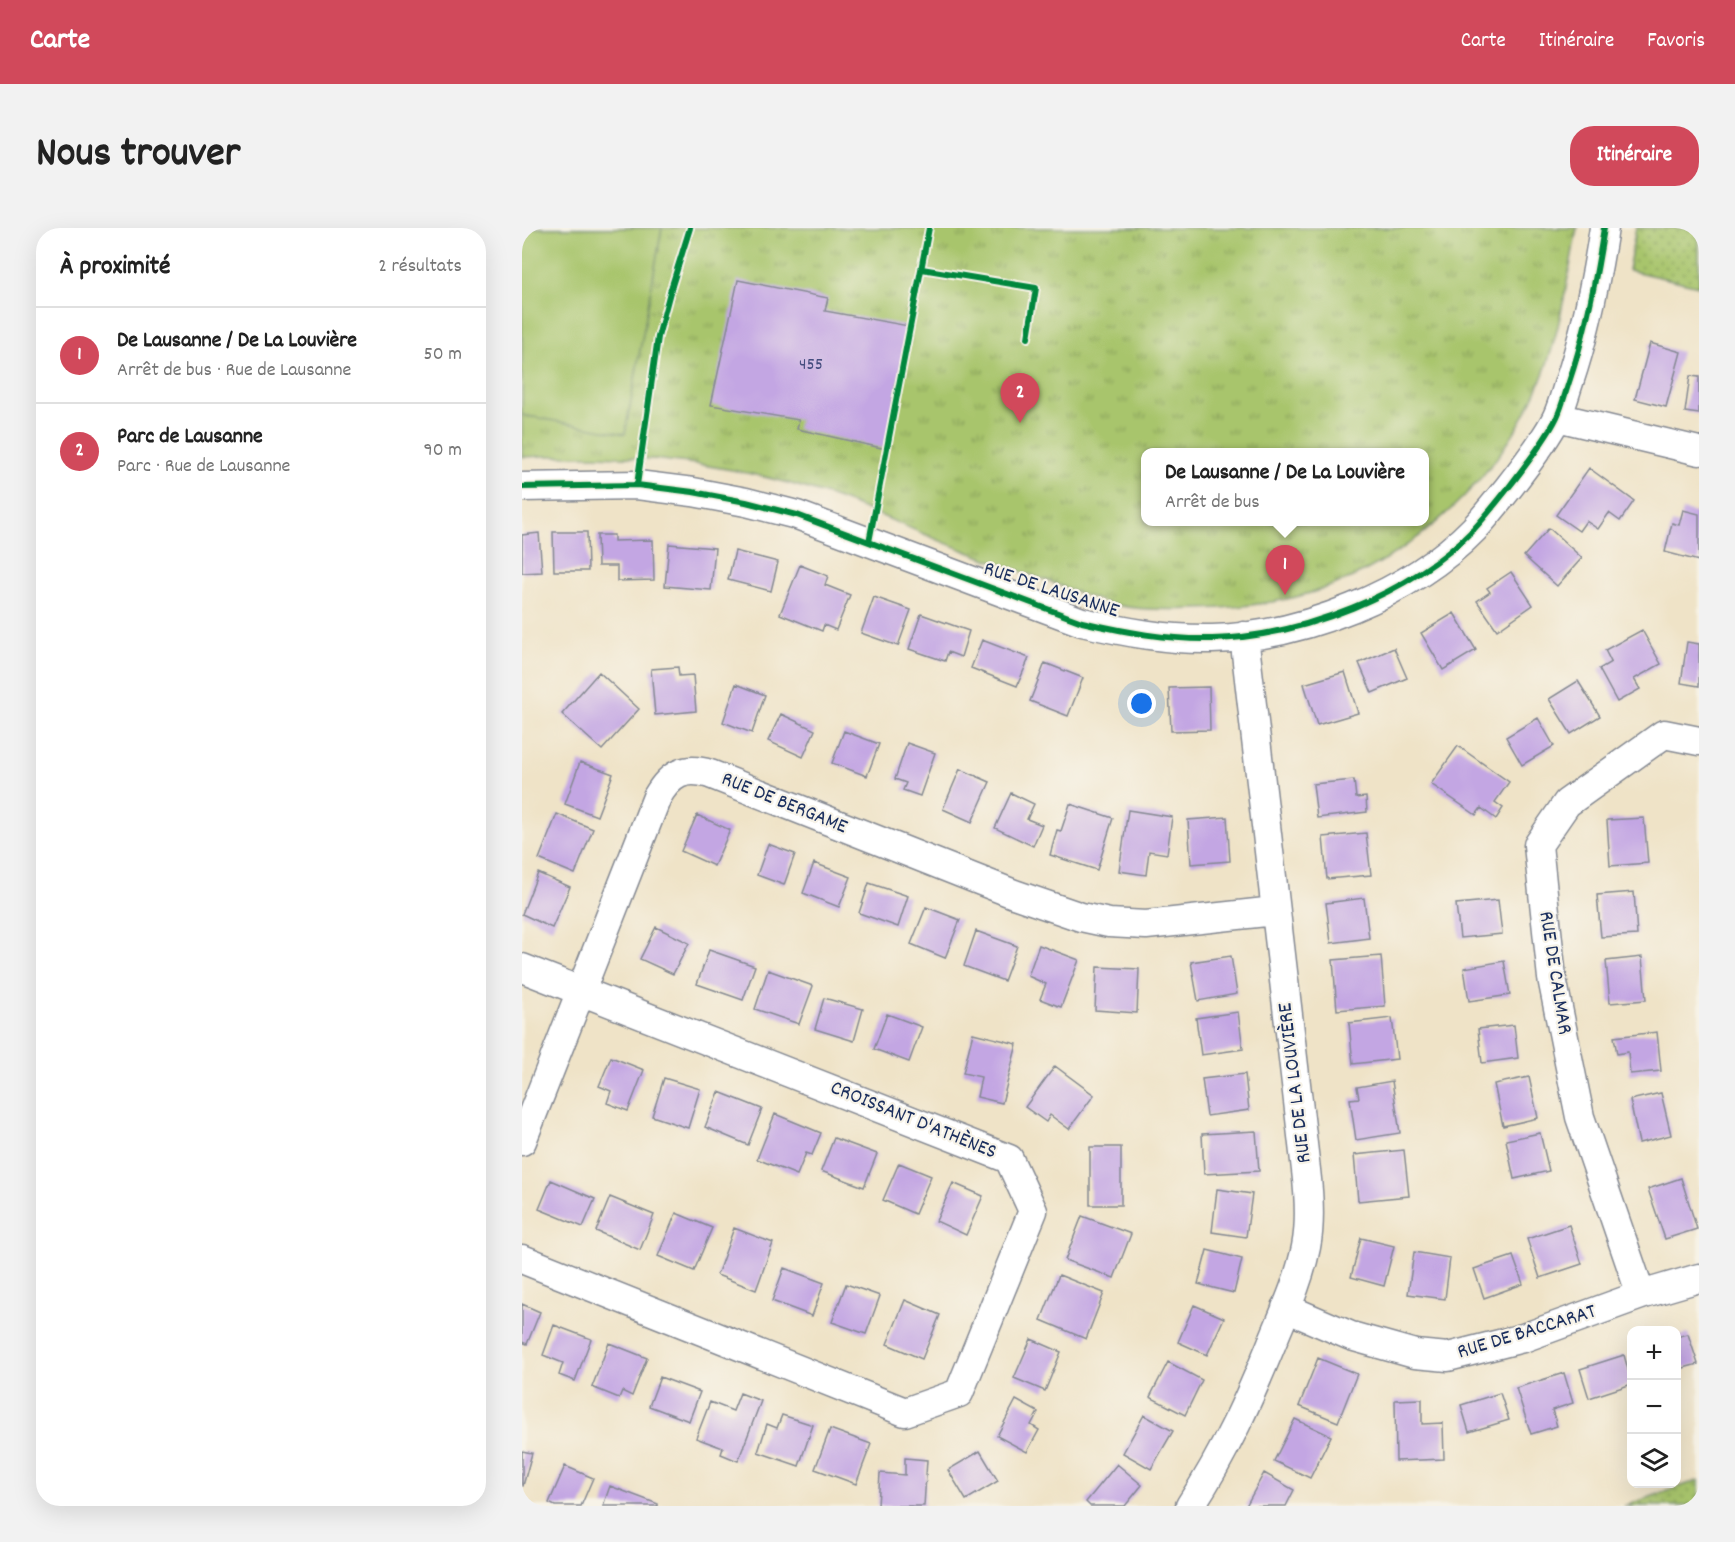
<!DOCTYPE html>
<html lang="fr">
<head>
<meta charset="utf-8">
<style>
  body { margin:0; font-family:Dekko,sans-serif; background:#f2f2f2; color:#222 }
  .controls { position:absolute; right:18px; bottom:18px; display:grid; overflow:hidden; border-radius:12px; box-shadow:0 6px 24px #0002 }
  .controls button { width:54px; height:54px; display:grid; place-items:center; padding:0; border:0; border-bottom:2px solid #e0e0e0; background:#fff; color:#222; font:30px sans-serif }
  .you { position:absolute; left:620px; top:476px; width:21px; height:21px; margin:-15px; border:4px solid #fff; border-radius:50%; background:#1a73e8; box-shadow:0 0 0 9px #1a73e833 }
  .badge { display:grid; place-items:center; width:39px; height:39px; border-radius:50%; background:#d1495b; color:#fff; font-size:20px; font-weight:700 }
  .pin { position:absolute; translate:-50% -50px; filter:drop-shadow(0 2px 3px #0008) }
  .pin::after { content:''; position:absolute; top:32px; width:21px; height:18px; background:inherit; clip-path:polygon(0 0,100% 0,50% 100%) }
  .popup { position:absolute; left:619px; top:220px; width:288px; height:78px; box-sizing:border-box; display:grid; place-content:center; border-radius:12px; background:#fff; filter:drop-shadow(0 2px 4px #0005); font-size:20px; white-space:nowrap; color:#767676 }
  .popup b { font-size:22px; color:#222 }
  .popup::after { content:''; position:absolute; left:50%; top:100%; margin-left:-12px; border:12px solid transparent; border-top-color:#fff }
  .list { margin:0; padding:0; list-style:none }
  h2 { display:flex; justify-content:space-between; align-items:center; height:78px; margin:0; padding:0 24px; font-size:26px }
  h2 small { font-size:20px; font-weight:400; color:#767676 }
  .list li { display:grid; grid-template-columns:39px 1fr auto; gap:18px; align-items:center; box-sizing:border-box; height:96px; padding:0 24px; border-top:2px solid #e0e0e0 }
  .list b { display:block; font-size:22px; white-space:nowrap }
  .list p { margin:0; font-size:20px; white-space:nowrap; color:#767676 }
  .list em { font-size:20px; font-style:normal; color:#767676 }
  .icon { flex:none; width:33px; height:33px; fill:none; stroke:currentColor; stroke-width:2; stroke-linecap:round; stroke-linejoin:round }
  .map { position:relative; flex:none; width:1177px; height:1278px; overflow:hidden; border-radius:24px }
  header { display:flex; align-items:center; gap:36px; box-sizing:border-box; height:84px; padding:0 30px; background:#d1495b; color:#fff }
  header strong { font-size:28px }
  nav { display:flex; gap:33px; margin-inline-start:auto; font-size:21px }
  .intro { display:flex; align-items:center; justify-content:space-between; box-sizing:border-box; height:144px; padding:0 36px }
  h1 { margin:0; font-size:42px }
  .button { padding:15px 27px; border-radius:24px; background:#d1495b; color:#fff; font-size:21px; font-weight:700 }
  main { display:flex; gap:36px; padding:0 36px }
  aside { flex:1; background:#fff; border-radius:24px; box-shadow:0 6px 24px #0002 }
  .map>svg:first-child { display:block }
  .grass { fill:url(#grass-dots); stroke:#627a65; stroke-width:1.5 }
  .park { fill:url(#park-tufts); stroke:#627a65; stroke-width:1.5; fill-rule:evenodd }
  .pitch { fill:#a8c56c; stroke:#627a65; stroke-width:1.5 }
  .building { fill:#c3a6e3 }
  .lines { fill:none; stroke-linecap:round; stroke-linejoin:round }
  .minor-casing { stroke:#858992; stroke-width:31 }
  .minor { stroke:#fff; stroke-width:28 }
  .cycleway-casing { stroke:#f7f3e8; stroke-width:10 }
  .cycleway { stroke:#00873e; stroke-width:6 }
  .labels { text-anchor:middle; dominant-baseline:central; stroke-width:4.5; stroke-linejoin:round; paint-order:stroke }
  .number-label { font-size:18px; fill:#454d7f }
  .street-label { font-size:21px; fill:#1b2f5e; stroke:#f7f3e8 }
</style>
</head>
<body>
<header>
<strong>Carte</strong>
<nav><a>Carte</a><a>Itinéraire</a><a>Favoris</a></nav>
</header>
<div class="intro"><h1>Nous trouver</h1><a class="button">Itinéraire</a></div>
<main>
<aside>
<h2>À proximité<small>2 résultats</small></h2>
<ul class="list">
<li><span class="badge">1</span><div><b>De Lausanne / De La Louvière</b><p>Arrêt de bus · Rue de Lausanne</p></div><em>50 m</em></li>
<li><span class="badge">2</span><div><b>Parc de Lausanne</b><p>Parc · Rue de Lausanne</p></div><em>90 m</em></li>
</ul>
</aside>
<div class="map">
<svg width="1177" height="1278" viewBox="0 0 1177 1278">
  <defs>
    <pattern id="grass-dots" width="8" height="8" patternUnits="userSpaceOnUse" patternTransform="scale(1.5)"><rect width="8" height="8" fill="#a8c56c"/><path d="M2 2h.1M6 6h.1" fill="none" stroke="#88a05c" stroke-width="1.8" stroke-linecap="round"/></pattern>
    <pattern id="park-tufts" width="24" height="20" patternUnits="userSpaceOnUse" patternTransform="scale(1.5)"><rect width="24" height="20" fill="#a8c56c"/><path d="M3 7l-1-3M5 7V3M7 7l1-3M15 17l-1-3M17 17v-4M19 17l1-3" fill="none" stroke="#88a05c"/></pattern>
  </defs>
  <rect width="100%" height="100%" fill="#f7f3e8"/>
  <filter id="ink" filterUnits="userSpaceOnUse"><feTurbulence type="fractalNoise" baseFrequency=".0167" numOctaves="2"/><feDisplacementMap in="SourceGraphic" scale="12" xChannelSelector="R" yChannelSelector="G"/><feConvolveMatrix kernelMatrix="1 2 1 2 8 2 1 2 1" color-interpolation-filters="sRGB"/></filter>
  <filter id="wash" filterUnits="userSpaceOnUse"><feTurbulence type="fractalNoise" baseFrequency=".008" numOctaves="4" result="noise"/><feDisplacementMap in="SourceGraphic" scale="24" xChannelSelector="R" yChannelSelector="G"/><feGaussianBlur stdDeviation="1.35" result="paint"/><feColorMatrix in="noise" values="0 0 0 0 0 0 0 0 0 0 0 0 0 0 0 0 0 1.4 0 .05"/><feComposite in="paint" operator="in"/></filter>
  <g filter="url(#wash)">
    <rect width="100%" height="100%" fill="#efe3c7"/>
    <!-- grass -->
    <path class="grass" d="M1114,0H1177V58L1106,42Z
      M1177,1252V1278H1102Z"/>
    <!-- park -->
    <path class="park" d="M0,0H1055C1044,57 1037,117 1011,170C967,262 875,344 774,369C740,377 706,381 671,381C648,382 617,382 594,377C571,372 548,361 526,353C498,343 469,333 441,322C396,305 353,283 308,268C210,234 103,224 0,229ZM624,224H903V294H624Z"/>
    <!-- pitch -->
    <path class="pitch" d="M0,0H140L103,206L0,187Z"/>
    <g id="blocks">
      <!-- building -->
      <path class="building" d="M216,52L306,70L303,83L387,98L364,221L275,201L277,192L189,177Z
        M1128,115L1159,124L1144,179L1113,171Z
        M1168,148L1177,149V186L1163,184Z
        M1067,240L1112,273L1098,293L1087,285L1076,301L1064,293L1057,303L1034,287Z
        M1161,282L1177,286V333L1143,324L1150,295L1157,297Z
        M1027,300L1060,330L1035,358L1002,328Z
        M31,304H65L66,343H32Z
        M17,305L20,344L0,345V307Z
        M75,307H92V313L131,312L132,352L95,353V338H76Z
        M147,316L193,320L189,362L143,358Z
        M213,323L256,334L249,363L206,352Z
        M278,337L306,348L303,357L328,367L314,402L302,397L300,403L258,386Z
        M989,344L1011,377L975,402L955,373L968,364L965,360Z
        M352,369L389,382L376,418L339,405Z
        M932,385L954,422L921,442L899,405Z
        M399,386L447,403L439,429L426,424L423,433L387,421Z
        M1120,402L1139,436L1112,451L1118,461L1095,474L1077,441L1089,434L1083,422Z
        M460,412L507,430L495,458L449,440Z
        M1165,414L1177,416V458L1159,455Z
        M872,420L885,450L850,465L837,435Z
        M523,435L561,450L546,488L508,473Z
        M156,439L157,448L171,447L174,483L133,487L129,441Z
        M77,444L117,481L80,522L40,486Z
        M823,444L836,485L795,497L782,456Z
        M1056,453L1078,488L1049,506L1027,471Z
        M214,456L243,467L230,505L201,494Z
        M687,459L688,502L649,503L647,460Z
        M259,486L293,502L281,529L246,513Z
        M1016,490L1032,518L1000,537L984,509Z
        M322,503L357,516L345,548L310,535Z
        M385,515L413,525L398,568L381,562L384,555L373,551Z
        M936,518L987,554L973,574L981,580L974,591L959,580L954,587L909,556Z
        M58,534L91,546L75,588L43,576Z
        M438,541L468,554L450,594L421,581Z
        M832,552L834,570L844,569L845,584L795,590L791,556Z
        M489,565L512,576L505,591L520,597L511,618L473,600Z
        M548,576L591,590L575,642L528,627L535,602L539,603Z
        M606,582L650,589L645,626L627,623L624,647L597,643Z
        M35,586L71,601L53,646L17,631Z
        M175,587L208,602L192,638L159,623Z
        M705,589L708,633L669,636L666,592Z
        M1122,590L1126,635L1088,638L1085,592Z
        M844,605L849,647L805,651L801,609Z
        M246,616L273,626L262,657L235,647Z
        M292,635L329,649L317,679L281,665Z
        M16,645L48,659L30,700L0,686Z
        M347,655L386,668L376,699L337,685Z
        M1112,664L1115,707L1079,709L1075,667Z
        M842,670L847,710L809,715L804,675Z
        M976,672L980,706L938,710L934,676Z
        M404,679L438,692L423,730L389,716Z
        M134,699L167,715L151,746L118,731Z
        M454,703L495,718L482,753L442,738Z
        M517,717L557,732L539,779L518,771L524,756L506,748Z
        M187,722L233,738L221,772L175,756Z
        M709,728L715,766L676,773L669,734Z
        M859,728L863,778L815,782L811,732Z
        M1120,729L1124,772L1088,775L1084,733Z
        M982,733L988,767L947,773L942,740Z
        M575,739L617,741L615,785L573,782Z
        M246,742L291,758L277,796L233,781Z
        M302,770L341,781L332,813L293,801Z
        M716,784L721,821L679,827L674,790Z
        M365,786L400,799L387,834L352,821Z
        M870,790L875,831L831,836L827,795Z
        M992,797L996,830L960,835L956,801Z
        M1135,804L1139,843L1108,846L1106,824L1095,826L1092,809Z
        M451,805L495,816L480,875L455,869L459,849L441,845Z
        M89,829L122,842L106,883L85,875L89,863L77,858Z
        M533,838L572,867L547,901L528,887L524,894L503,879Z
        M723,846L727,882L685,888L680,851Z
        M1007,849L1016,890L981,898L972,856Z
        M142,850L178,861L166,900L130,888Z
        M870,853L878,905L834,912L828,871L837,870L835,859Z
        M197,864L240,881L226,917L183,899Z
        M1139,865L1149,907L1117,915L1108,872Z
        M253,886L299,905L290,927L284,925L275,947L235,931Z
        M734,903L737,943L682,946L680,906Z
        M1018,905L1027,943L992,951L984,912Z
        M312,910L355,926L342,959L299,943Z
        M568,919H599V977H568Z
        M882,922L887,968L836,973L832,927Z
        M377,935L409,948L393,986L361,972Z
        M1159,950L1175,1001L1143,1011L1126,961Z
        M29,952L73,971L61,999L17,981Z
        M431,955L461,968L444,1007L414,993Z
        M695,961L730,966L724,1009L690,1004Z
        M88,969L132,987L118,1022L74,1003Z
        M154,985L190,1000L172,1043L136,1028Z
        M560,988L609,1006L592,1050L543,1032Z
        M1047,997L1060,1036L1018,1050L1005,1011Z
        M212,1000L251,1015L234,1062L195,1047Z
        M839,1010L872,1018L862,1058L829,1049Z
        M685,1022L720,1031L712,1065L676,1056Z
        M892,1024L928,1030L923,1071L886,1066Z
        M991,1028L1001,1056L962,1070L952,1041Z
        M262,1040L302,1055L290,1088L250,1073Z
        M537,1047L582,1065L564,1111L519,1092Z
        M324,1056L358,1068L344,1106L310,1094Z
        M383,1072L418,1087L400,1131L365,1116Z
        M0,1076L18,1084L5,1116L0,1114Z
        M672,1077L702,1090L685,1127L656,1114Z
        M32,1097L69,1111L53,1153L37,1147L41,1135L21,1127Z
        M1166,1106L1176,1136L1154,1142V1109Z
        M509,1111L539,1124L523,1163L492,1150Z
        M87,1115L125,1130L110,1168L100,1163L97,1170L70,1159Z
        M1102,1127L1110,1156L1067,1170L1058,1141Z
        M796,1130L835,1146L816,1194L777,1178Z
        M646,1134L680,1152L663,1187L628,1169Z
        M1042,1145L1051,1175L1030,1182L1035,1198L1009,1206L994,1160Z
        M138,1149L178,1164L167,1193L127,1178Z
        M218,1165L239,1173L216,1233L199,1226L201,1220L174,1210L188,1174L211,1183Z
        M978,1165L987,1192L947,1204L939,1177Z
        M900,1171V1196L921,1195L922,1231L874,1233L873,1172Z
        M494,1172L516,1184L509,1197L517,1202L505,1224L475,1208Z
        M260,1187L291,1197L277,1238L236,1224L245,1196L255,1200Z
        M622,1187L651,1203L629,1241L601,1225Z
        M773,1191L809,1208L788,1250L752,1233Z
        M308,1201L349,1216L334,1256L293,1241Z
        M0,1223L10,1225L1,1258H0Z
        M458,1223L476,1253L444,1272L426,1242Z
        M383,1230L405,1232L402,1278H356L358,1245L383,1247Z
        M595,1236L620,1257L603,1278H568L564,1274Z
        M43,1238L71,1250L59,1278H33L27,1275Z
        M742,1245L772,1262L764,1278H724Z
        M88,1258L136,1276V1278H81Z"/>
    </g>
  </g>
  <g filter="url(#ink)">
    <use href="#blocks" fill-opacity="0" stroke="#858992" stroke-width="1.5"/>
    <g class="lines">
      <defs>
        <path id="minor" d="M1035,189L1177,223
          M0,259L115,257L171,264L224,274L275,287L560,394C603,404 645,412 690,411C779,409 889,366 952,301C964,288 975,274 987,259C1001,241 1025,210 1035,189C1040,178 1043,166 1047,154C1064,104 1074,52 1082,0
          M0,740L487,931L511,983L437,1165L383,1184L0,1031
          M0,913L135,569C148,546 163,538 188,546L492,666L559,689L587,695L624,697L753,683
          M1119,1067L1058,889L1030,750L1016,617L1045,575L1142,506L1177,513
          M764,1080L829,1108L893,1126L926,1129L1001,1110L1119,1067L1177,1050
          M668,1278C703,1225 728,1169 752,1110C764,1081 778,1050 784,1019C789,994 787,967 784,942L722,408"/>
      </defs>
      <!-- minor casing -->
      <use href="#minor" class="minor-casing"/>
      <!-- minor -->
      <use href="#minor" class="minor"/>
      <defs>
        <path id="cycleway" d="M400,41L514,60L506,110
          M115,257L136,109L148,64L168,0
          M0,259L115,257L171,264L224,274L275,287L560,394C603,404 645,412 690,411C779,409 889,366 952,301C964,288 975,274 987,259C1001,241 1025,210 1035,189C1040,178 1043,166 1047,154C1064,104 1074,52 1082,0
          M347,314L407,0"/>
      </defs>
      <!-- cycleway casing -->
      <use href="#cycleway" class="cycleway-casing"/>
      <!-- cycleway -->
      <use href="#cycleway" class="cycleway"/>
    </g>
  </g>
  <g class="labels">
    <!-- number labels -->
    <g class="number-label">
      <text x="289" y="137">455</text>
    </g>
    <!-- street labels -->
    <g class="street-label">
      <text transform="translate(529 363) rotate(18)">RUE DE LAUSANNE</text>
      <text transform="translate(262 576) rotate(22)">RUE DE BERGAME</text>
      <text transform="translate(1032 745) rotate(81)">RUE DE CALMAR</text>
      <text transform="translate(774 855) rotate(-97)">RUE DE LA LOUVIÈRE</text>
      <text transform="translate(391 893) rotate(22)">CROISSANT D'ATHÈNES</text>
      <text transform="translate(1005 1105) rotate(-17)">RUE DE BACCARAT</text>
    </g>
  </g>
</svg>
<div class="controls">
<button>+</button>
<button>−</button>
<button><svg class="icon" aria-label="layers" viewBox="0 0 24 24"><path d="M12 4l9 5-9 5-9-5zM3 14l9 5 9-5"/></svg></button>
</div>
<div class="you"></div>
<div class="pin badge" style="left:763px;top:367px">1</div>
<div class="popup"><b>De Lausanne / De La Louvière</b>Arrêt de bus</div>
<div class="pin badge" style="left:498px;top:195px">2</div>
</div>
</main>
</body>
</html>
